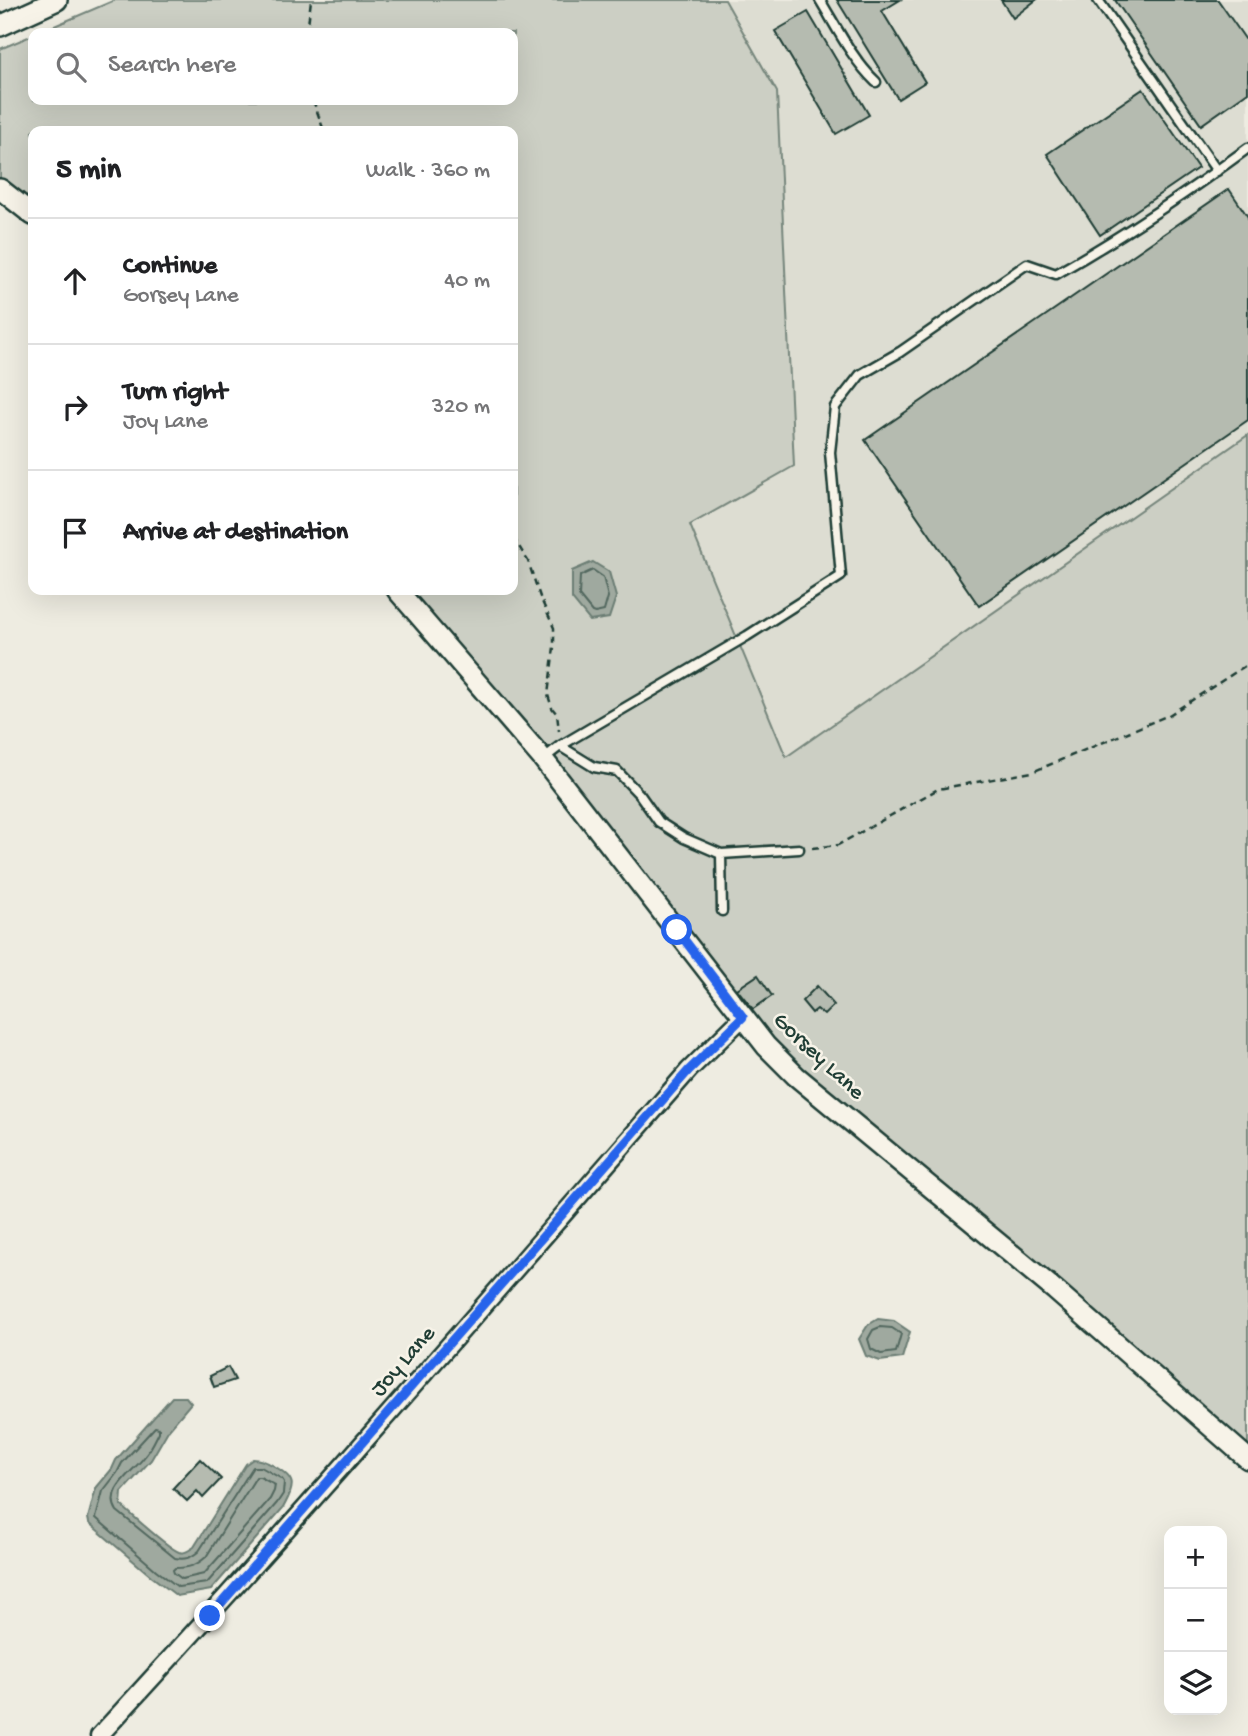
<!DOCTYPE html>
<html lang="en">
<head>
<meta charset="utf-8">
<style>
  body { margin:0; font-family:"Gochi Hand",sans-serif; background:#f2f2f2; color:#202124 }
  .controls { position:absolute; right:21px; bottom:21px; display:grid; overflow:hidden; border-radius:14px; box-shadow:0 7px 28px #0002 }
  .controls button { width:63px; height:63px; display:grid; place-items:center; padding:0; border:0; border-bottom:2px solid #e0e0e0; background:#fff; color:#202124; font:35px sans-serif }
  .stop { position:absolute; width:21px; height:21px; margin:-16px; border:5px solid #2563eb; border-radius:50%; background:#fff }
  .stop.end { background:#2563eb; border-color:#fff; box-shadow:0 2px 7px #0008 }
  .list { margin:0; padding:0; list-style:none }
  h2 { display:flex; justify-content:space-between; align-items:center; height:91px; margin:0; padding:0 28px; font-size:30px }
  h2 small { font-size:23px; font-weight:400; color:#757577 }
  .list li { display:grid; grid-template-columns:46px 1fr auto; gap:21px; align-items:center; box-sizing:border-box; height:126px; padding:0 28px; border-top:2px solid #e0e0e0 }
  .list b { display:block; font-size:26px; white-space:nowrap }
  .list p { margin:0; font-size:23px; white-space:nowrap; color:#757577 }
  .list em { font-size:23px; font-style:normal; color:#757577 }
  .icon { flex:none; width:38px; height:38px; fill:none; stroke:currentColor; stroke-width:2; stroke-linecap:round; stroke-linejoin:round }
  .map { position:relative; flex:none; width:1248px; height:1736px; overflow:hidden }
  .search { position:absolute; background:#fff; box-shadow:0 7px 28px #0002; left:28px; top:28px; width:490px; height:77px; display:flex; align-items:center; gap:18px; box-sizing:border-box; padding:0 24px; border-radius:14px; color:#757577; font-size:26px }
  .panel { position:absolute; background:#fff; box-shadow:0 7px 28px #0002; left:28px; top:126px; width:490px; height:469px; border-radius:14px }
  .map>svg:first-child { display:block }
  .built { fill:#ddddd2 }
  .green { fill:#cccfc4; stroke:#76867c; stroke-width:2 }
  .water { fill:#9fa99f; stroke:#6c7e74; stroke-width:2 }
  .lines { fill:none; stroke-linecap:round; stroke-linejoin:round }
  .shore { stroke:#52685f; stroke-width:2 }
  .building { fill:#b5bbb0; stroke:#1f3d34; stroke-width:2 }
  .service-casing { stroke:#1f3d34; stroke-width:13 }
  .minor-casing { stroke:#1f3d34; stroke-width:21 }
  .tertiary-casing { stroke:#1f3d34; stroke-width:24 }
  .path { stroke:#1f3d34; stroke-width:2.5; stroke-dasharray:7 5; stroke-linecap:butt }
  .service { stroke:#f7f3e8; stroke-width:8 }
  .minor { stroke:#f7f3e8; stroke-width:16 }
  .tertiary { stroke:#f7f3e8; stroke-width:19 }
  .route { stroke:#2563eb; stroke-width:9 }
  .labels { text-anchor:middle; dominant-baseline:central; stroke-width:5; stroke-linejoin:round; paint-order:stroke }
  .street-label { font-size:23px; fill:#1f3d34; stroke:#f7f3e8 }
</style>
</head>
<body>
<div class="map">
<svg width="1248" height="1736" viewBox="0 0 1248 1736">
  <rect width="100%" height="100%" fill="#eeece1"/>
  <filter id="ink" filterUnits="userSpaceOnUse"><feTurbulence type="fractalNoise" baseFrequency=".0143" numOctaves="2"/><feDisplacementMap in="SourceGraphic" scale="14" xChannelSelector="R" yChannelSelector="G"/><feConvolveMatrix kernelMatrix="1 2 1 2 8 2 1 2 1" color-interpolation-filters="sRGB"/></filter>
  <g filter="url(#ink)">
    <!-- built -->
    <path class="built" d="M725,0H1248V435L786,757L690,524L794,465L777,92Z"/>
    <!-- green -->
    <path class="green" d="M115,0H725L777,92L794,466L690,525L786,757L1248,435V1456L766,1046L396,590H513V131H33V215L0,189V49L33,35V100H513V33H38Z"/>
    <!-- water -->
    <path class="water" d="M593,562L609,572L616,597L609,618L590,621L572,599V571Z
      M878,1319L894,1321L910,1332L902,1358L880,1361L866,1356L859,1339L868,1325Z
      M172,1397H186L191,1403L169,1429L151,1460L122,1492L121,1505C131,1514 168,1548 179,1552C185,1554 189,1550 194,1547L246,1464L253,1459C261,1459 267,1462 274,1466C297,1479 295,1485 283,1508L211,1590L177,1596L151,1576L89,1523L88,1518L96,1488L112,1469L116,1460Z"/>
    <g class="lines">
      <!-- shore -->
      <path class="shore" d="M593,570L603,577L608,597L604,611L595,613L592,612L579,596L580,576Z
        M880,1327L892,1328L901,1334L896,1352L881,1354L871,1349L868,1339L873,1330Z
        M155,1427L159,1428V1432C155,1440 151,1449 145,1456C134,1472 103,1489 117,1511L175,1558C185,1560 191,1558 199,1551L253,1467H261L282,1479L284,1482L283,1494L277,1503L207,1583L178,1587L156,1570L96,1518L103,1491L117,1473L122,1463Z
        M256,1477H260L275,1485L274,1491L270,1499L204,1574L182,1579L174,1573L173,1570L175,1568C188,1568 196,1566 206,1557Z"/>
    </g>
    <!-- building -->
    <path class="building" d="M837,0H900L882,11L925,82L898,99Z
      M1001,0H1036L1013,18Z
      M1115,0H1218L1248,43V92L1201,125Z
      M808,12L869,115L836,134L775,31Z
      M1143,89L1198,168L1100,235L1047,154Z
      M1229,189L1248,217V420L979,606L865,440Z
      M758,975L772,996L753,1009L737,989Z
      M817,986L834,1005L824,1015L817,1009L812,1013L802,1001Z
      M228,1367L235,1380L214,1387L210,1376Z
      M200,1459L221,1479L203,1498L197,1491L187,1501L173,1488Z"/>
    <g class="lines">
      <defs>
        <path id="service" d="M820,0C837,28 852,59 876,82
          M1098,0L1217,171
          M560,746L594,767L617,771L640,795L659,822L684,838L721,854L799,849
          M543,759L560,746L747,636L841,576L830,452L835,407L860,375L900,352L1027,264L1056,274C1123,236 1187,193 1248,148
          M721,854L722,911"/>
        <path id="minor" d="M99,1736C300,1518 494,1294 689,1070L743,1017"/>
        <path id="tertiary" d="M0,26L57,0
          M0,189L33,215
          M397,590L543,759L766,1046L796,1076L1055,1290L1248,1459"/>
      </defs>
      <!-- service casing -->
      <use href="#service" class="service-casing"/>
      <!-- minor casing -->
      <use href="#minor" class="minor-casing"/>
      <!-- tertiary casing -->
      <use href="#tertiary" class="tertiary-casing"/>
      <!-- path -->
      <path class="path" d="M307,33L311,0
        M313,100L324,131
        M513,537L528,561L540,597L554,628V647L548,695L552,708L557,714L559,731
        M812,848L838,845L938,789L1032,772L1169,715L1248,664"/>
      <!-- service -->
      <use href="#service" class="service"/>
      <!-- minor -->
      <use href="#minor" class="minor"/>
      <!-- tertiary -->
      <use href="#tertiary" class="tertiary"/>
    </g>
  </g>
  <g class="lines" filter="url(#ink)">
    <!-- route -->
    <path class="route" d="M210,1616L689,1070L743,1017L677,930"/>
  </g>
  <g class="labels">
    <!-- street labels -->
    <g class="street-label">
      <text transform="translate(818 1057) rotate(43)">Gorsey Lane</text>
      <text transform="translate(404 1362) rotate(-49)">Joy Lane</text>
    </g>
  </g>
</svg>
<div class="controls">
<button>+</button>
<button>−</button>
<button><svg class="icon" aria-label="layers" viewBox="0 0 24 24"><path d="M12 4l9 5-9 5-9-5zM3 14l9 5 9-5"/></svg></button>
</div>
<div class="stop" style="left:677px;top:930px"></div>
<div class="stop end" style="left:210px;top:1616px"></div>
<div class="search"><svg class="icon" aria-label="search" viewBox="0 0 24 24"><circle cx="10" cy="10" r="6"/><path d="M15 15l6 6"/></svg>Search here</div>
<section class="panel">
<h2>5 min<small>Walk · 360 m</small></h2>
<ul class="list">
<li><svg class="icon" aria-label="ahead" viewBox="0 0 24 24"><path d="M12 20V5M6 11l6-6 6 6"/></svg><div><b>Continue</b><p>Gorsey Lane</p></div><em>40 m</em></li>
<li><svg class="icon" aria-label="right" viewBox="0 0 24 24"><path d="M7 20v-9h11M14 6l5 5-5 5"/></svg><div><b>Turn right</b><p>Joy Lane</p></div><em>320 m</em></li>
<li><svg class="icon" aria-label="arrive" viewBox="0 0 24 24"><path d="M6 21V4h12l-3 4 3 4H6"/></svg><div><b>Arrive at destination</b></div></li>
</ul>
</section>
</div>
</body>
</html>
